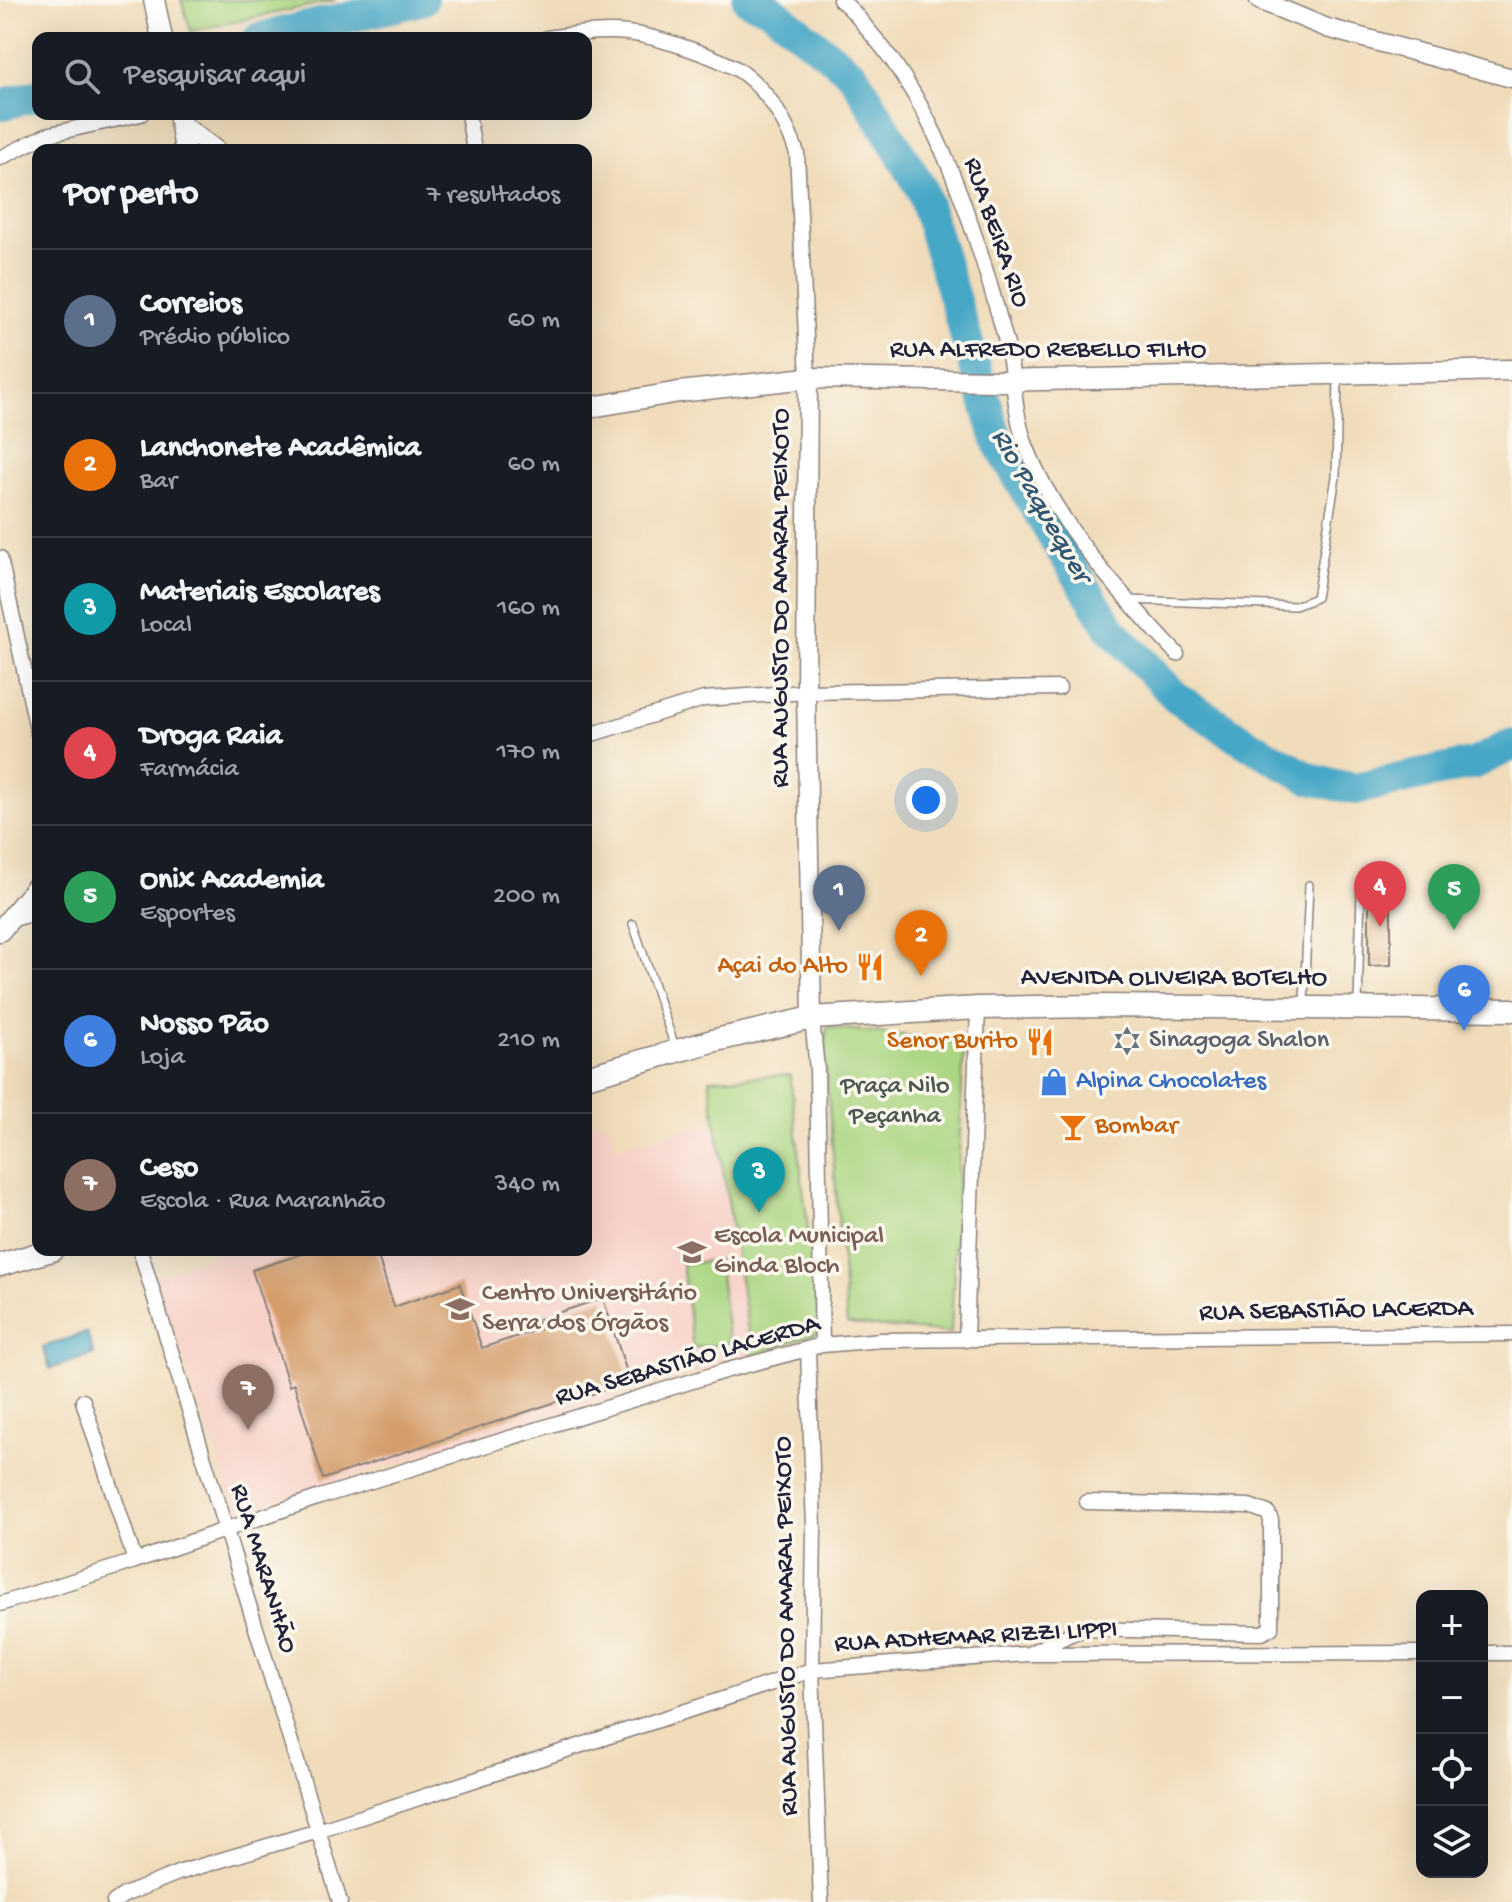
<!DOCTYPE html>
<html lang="pt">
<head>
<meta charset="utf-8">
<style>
  body { margin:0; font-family:"Gochi Hand",sans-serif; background:#242831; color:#f1f3f6 }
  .controls { position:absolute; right:24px; bottom:24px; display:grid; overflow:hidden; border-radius:16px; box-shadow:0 8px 32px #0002 }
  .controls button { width:72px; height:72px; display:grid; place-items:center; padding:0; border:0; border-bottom:2px solid #363941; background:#171b24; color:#f1f3f6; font:40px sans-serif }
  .you { position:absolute; left:926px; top:800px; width:28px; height:28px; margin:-20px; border:6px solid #fff; border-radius:50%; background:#1a73e8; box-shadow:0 0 0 12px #1a73e833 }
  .badge { display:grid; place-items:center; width:52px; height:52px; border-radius:50%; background:#d1495b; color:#fff; font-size:26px; font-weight:700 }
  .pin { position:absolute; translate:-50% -66px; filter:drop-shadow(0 2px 4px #0008) }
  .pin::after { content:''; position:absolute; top:42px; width:28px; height:24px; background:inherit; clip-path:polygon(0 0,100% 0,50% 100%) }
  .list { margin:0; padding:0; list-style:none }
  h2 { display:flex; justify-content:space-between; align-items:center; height:104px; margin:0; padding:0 32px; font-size:34px }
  h2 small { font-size:26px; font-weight:400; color:#9ea1a6 }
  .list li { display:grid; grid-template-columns:52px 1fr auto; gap:24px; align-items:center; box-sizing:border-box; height:144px; padding:0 32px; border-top:2px solid #363941 }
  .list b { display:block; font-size:30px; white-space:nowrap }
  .list p { margin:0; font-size:26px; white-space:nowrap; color:#9ea1a6 }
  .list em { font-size:26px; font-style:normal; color:#9ea1a6 }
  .icon { flex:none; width:44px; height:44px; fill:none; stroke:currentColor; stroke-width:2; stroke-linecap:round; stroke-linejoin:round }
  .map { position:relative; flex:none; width:1512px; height:1902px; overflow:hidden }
  .search { position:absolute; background:#171b24; box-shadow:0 8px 32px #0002; left:32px; top:32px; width:560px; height:88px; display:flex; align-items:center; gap:20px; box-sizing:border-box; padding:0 28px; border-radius:16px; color:#9ea1a6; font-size:30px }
  .panel { position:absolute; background:#171b24; box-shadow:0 8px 32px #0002; left:32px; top:144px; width:560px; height:1112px; border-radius:16px }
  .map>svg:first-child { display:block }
  .built { fill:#f7d1c8 }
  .green { fill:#abd682; stroke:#667c5e; stroke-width:2 }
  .water { fill:#47a7c6; stroke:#346480; stroke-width:2 }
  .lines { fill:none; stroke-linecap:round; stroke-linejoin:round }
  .river { stroke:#47a7c6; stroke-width:32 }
  .building { fill:#d49d6b }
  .service-casing { stroke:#897f7a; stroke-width:10 }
  .minor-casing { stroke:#897f7a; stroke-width:17 }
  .tertiary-casing { stroke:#897f7a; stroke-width:21 }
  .secondary-casing { stroke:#897f7a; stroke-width:23 }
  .primary-casing { stroke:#897f7a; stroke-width:25 }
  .service { stroke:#fff; stroke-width:7 }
  .minor { stroke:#fff; stroke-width:14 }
  .tertiary { stroke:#fff; stroke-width:18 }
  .secondary { stroke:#fff; stroke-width:20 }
  .primary { stroke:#fff; stroke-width:22 }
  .labels { text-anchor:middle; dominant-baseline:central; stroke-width:7; stroke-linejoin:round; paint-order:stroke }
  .street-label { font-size:26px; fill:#22223b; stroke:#fbf7ec }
  .food-label { font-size:26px; fill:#c56008; stroke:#fbf7ec; text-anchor:end }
  .worship-label { font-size:26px; fill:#5b616d; stroke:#fbf7ec; text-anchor:start }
  .shop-label { font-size:26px; fill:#366cbe; stroke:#fbf7ec; text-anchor:start }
  .park-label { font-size:26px; fill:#4b5850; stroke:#fbf7ec }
  .education-label { font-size:26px; fill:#785e54; stroke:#fbf7ec; text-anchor:start }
  .water-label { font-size:28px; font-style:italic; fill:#315773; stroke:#fbf7ec }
</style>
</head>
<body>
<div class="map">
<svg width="1512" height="1902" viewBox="0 0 1512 1902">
  <rect width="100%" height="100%" fill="#fbf7ec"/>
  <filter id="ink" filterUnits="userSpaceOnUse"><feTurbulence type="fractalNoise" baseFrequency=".0125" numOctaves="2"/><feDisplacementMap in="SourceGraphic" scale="16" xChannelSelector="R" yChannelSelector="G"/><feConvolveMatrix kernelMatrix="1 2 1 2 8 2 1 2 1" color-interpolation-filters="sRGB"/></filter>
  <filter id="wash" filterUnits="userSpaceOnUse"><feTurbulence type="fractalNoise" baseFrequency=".006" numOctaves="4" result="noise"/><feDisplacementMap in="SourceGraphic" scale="32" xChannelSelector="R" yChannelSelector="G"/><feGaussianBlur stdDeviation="1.8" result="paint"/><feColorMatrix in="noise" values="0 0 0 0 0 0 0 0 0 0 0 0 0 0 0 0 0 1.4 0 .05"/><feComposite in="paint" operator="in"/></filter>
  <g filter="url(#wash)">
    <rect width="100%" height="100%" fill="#f0dcba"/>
    <!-- built -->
    <path class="built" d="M597,1122L608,1125L618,1147L717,1123L752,1356L305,1491L237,1516L154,1277L227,1250H586V1126Z"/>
    <!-- green -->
    <path class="green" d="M181,0H336L191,31Z
      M827,1027L964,1042L951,1333L847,1324L825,1058Z
      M790,1075L820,1332L752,1356L709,1079Z
      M718,1260L729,1343L693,1348L682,1264Z"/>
    <!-- water -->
    <path class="water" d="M87,1332L94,1354L50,1369L43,1347Z"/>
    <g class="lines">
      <!-- river -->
      <path class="river" d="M748,0L768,7L853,74L921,188L998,443L1053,537L1112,630L1176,697L1249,744L1310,779L1355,789L1475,763L1512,745
        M259,38L422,0
        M0,105L38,95"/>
    </g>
    <g id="blocks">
      <!-- building -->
      <path class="building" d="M1369,889H1391V965L1369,966Z
        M315,1250H376L394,1307L460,1284L482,1348L539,1329L536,1320L603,1298L630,1382L563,1403L562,1400L323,1479L294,1384L289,1386L252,1270Z"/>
    </g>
  </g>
  <g filter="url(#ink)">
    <use href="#blocks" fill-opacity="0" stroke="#897f7a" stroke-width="2"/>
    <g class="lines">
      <defs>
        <path id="service" d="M1130,600L1295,606L1316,598L1336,477L1338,376
          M633,924L675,1047
          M1304,1003L1309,885
          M1358,1005L1361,890"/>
        <path id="minor" d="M840,0C851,7 860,20 869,31C941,112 977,237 1006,341C1015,376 1013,413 1027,448C1057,526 1121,594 1177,654
          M547,38C572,34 602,30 627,33C656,36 720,57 743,73C770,93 786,122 797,153L808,378
          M468,114L474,150
          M0,158L46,135L141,114
          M0,558L38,734
          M586,736L704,699L806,692L1059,688
          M10,920L38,912
          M812,1018L817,1070L822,1345
          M140,1250L340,1902
          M966,1340L978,1008
          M808,1349L814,1528L812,1670L821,1902
          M83,1401L135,1561
          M0,1604L135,1561L320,1497L728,1370L822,1345L882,1340L1512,1334
          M1032,1652L1075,1632L1086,1629L1262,1633L1271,1628V1520L1268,1513L1249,1506L1087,1502
          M1482,1653H1512
          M114,1902L124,1895L178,1873L318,1831L812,1670L1028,1654L1422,1653"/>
        <path id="tertiary" d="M1259,0L1327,28L1512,78
          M180,123L216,150
          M808,378L806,692L812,1018"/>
        <path id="secondary" d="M154,0L162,38
          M179,114L185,150
          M586,408L679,392L808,378L999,381L1512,370
          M0,931L38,885"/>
        <path id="primary" d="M586,1077L712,1041L812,1018L978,1008L1097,1006L1512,1010
          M0,1265L52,1250"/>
      </defs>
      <!-- service casing -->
      <use href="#service" class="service-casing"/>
      <!-- minor casing -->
      <use href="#minor" class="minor-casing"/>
      <!-- tertiary casing -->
      <use href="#tertiary" class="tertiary-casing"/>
      <!-- secondary casing -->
      <use href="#secondary" class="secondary-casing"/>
      <!-- primary casing -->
      <use href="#primary" class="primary-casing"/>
      <!-- service -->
      <use href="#service" class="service"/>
      <!-- minor -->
      <use href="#minor" class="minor"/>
      <!-- tertiary -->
      <use href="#tertiary" class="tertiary"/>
      <!-- secondary -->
      <use href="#secondary" class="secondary"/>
      <!-- primary -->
      <use href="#primary" class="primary"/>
    </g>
  </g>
  <!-- icons -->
  <defs>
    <symbol id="restaurant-bare" viewBox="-9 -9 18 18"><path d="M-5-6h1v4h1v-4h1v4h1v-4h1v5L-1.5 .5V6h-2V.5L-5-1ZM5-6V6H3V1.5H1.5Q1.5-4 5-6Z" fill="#e8710a" stroke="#fbf7ec" stroke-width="2.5" paint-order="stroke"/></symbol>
    <symbol id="synagogue-bare" viewBox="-9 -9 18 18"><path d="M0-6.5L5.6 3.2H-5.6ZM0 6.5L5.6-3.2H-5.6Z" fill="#6b7280" stroke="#fbf7ec" stroke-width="2.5" paint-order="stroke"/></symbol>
    <symbol id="shop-bare" viewBox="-9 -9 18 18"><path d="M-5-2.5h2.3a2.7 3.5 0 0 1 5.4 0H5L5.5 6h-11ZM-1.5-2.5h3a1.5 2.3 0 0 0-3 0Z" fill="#3f7fe0" stroke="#fbf7ec" stroke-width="2.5" paint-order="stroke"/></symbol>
    <symbol id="bar-bare" viewBox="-9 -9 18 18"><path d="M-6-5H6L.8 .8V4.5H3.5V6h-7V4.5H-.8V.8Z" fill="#e8710a" stroke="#fbf7ec" stroke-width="2.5" paint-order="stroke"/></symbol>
    <symbol id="school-bare" viewBox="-9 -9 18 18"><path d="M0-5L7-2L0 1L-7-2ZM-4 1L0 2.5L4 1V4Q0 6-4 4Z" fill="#8d6e63" stroke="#fbf7ec" stroke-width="2.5" paint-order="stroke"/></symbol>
    <symbol id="university-bare" viewBox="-9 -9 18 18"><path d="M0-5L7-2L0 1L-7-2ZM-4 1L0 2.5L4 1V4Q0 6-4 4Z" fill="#8d6e63" stroke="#fbf7ec" stroke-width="2.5" paint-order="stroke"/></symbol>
  </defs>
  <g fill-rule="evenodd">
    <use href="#restaurant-bare" x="850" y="947" width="40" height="40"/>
    <use href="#synagogue-bare" x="1107" y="1021" width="40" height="40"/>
    <use href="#restaurant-bare" x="1020" y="1022" width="40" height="40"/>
    <use href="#shop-bare" x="1034" y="1062" width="40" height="40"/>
    <use href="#bar-bare" x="1053" y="1107" width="40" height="40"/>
    <use href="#school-bare" x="672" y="1232" width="40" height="40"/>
    <use href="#university-bare" x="440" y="1289" width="40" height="40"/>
  </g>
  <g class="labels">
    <!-- street labels -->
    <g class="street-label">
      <text transform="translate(995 233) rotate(71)">RUA BEIRA RIO</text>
      <text x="1048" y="351">RUA ALFREDO REBELLO FILHO</text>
      <text transform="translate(782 598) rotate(-90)">RUA AUGUSTO DO AMARAL PEIXOTO</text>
      <text x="1174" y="979">AVENIDA OLIVEIRA BOTELHO</text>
      <text transform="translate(1336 1312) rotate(-1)">RUA SEBASTIÃO LACERDA</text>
      <text transform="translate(688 1362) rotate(-16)">RUA SEBASTIÃO LACERDA</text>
      <text transform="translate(262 1569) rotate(73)">RUA MARANHÃO</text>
      <text transform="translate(788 1626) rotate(-91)">RUA AUGUSTO DO AMARAL PEIXOTO</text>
      <text transform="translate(976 1638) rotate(-3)">RUA ADHEMAR RIZZI LIPPI</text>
    </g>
    <!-- food labels -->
    <g class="food-label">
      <text x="848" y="967">Açai do Alto</text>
      <text x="1018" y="1042">Senor Burito</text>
      <text x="1095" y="1127" text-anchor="start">Bombar</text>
    </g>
    <!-- worship labels -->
    <g class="worship-label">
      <text x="1149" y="1041">Sinagoga Shalon</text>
    </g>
    <!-- shop labels -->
    <g class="shop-label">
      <text x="1076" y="1082">Alpina Chocolates</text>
    </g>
    <!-- park labels -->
    <g class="park-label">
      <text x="895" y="1087">Praça Nilo<tspan x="895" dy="30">Peçanha</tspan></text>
    </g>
    <!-- education labels -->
    <g class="education-label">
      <text x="714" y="1237">Escola Municipal<tspan x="714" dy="30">Ginda Bloch</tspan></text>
      <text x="482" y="1294">Centro Universitário<tspan x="482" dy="30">Serra dos Órgãos</tspan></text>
    </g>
    <!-- water labels -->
    <g class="water-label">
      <text transform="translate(1040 506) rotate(60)">Rio Paquequer</text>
    </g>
  </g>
</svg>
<div class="controls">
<button>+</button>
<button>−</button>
<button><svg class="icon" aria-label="locate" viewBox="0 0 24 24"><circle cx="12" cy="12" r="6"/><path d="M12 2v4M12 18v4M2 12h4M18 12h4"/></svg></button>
<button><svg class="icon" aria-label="layers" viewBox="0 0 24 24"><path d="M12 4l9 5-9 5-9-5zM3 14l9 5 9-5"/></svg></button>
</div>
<div class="you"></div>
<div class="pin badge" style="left:839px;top:931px;background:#5c6f8a">1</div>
<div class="pin badge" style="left:921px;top:976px;background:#e8710a">2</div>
<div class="pin badge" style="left:759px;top:1213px;background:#0f9aa8">3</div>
<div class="pin badge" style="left:1380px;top:927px;background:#e0444e">4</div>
<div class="pin badge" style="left:1454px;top:930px;background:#2e9e5b">5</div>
<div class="pin badge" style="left:1464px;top:1031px;background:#3f7fe0">6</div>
<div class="pin badge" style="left:248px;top:1430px;background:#8d6e63">7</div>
<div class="search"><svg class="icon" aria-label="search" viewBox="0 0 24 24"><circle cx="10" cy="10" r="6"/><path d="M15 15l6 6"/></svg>Pesquisar aqui</div>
<section class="panel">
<h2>Por perto<small>7 resultados</small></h2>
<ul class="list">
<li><span class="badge" style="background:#5c6f8a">1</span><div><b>Correios</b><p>Prédio público</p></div><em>60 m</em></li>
<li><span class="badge" style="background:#e8710a">2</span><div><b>Lanchonete Acadêmica</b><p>Bar</p></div><em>60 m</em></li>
<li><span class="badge" style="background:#0f9aa8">3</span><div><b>Materiais Escolares</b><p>Local</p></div><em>160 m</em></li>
<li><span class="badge" style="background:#e0444e">4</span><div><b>Droga Raia</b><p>Farmácia</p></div><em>170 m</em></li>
<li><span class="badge" style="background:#2e9e5b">5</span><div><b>Onix Academia</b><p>Esportes</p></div><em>200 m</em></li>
<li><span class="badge" style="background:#3f7fe0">6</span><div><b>Nosso Pão</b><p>Loja</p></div><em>210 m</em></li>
<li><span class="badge" style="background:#8d6e63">7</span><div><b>Ceso</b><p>Escola · Rua Maranhão</p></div><em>340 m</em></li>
</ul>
</section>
</div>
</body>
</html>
